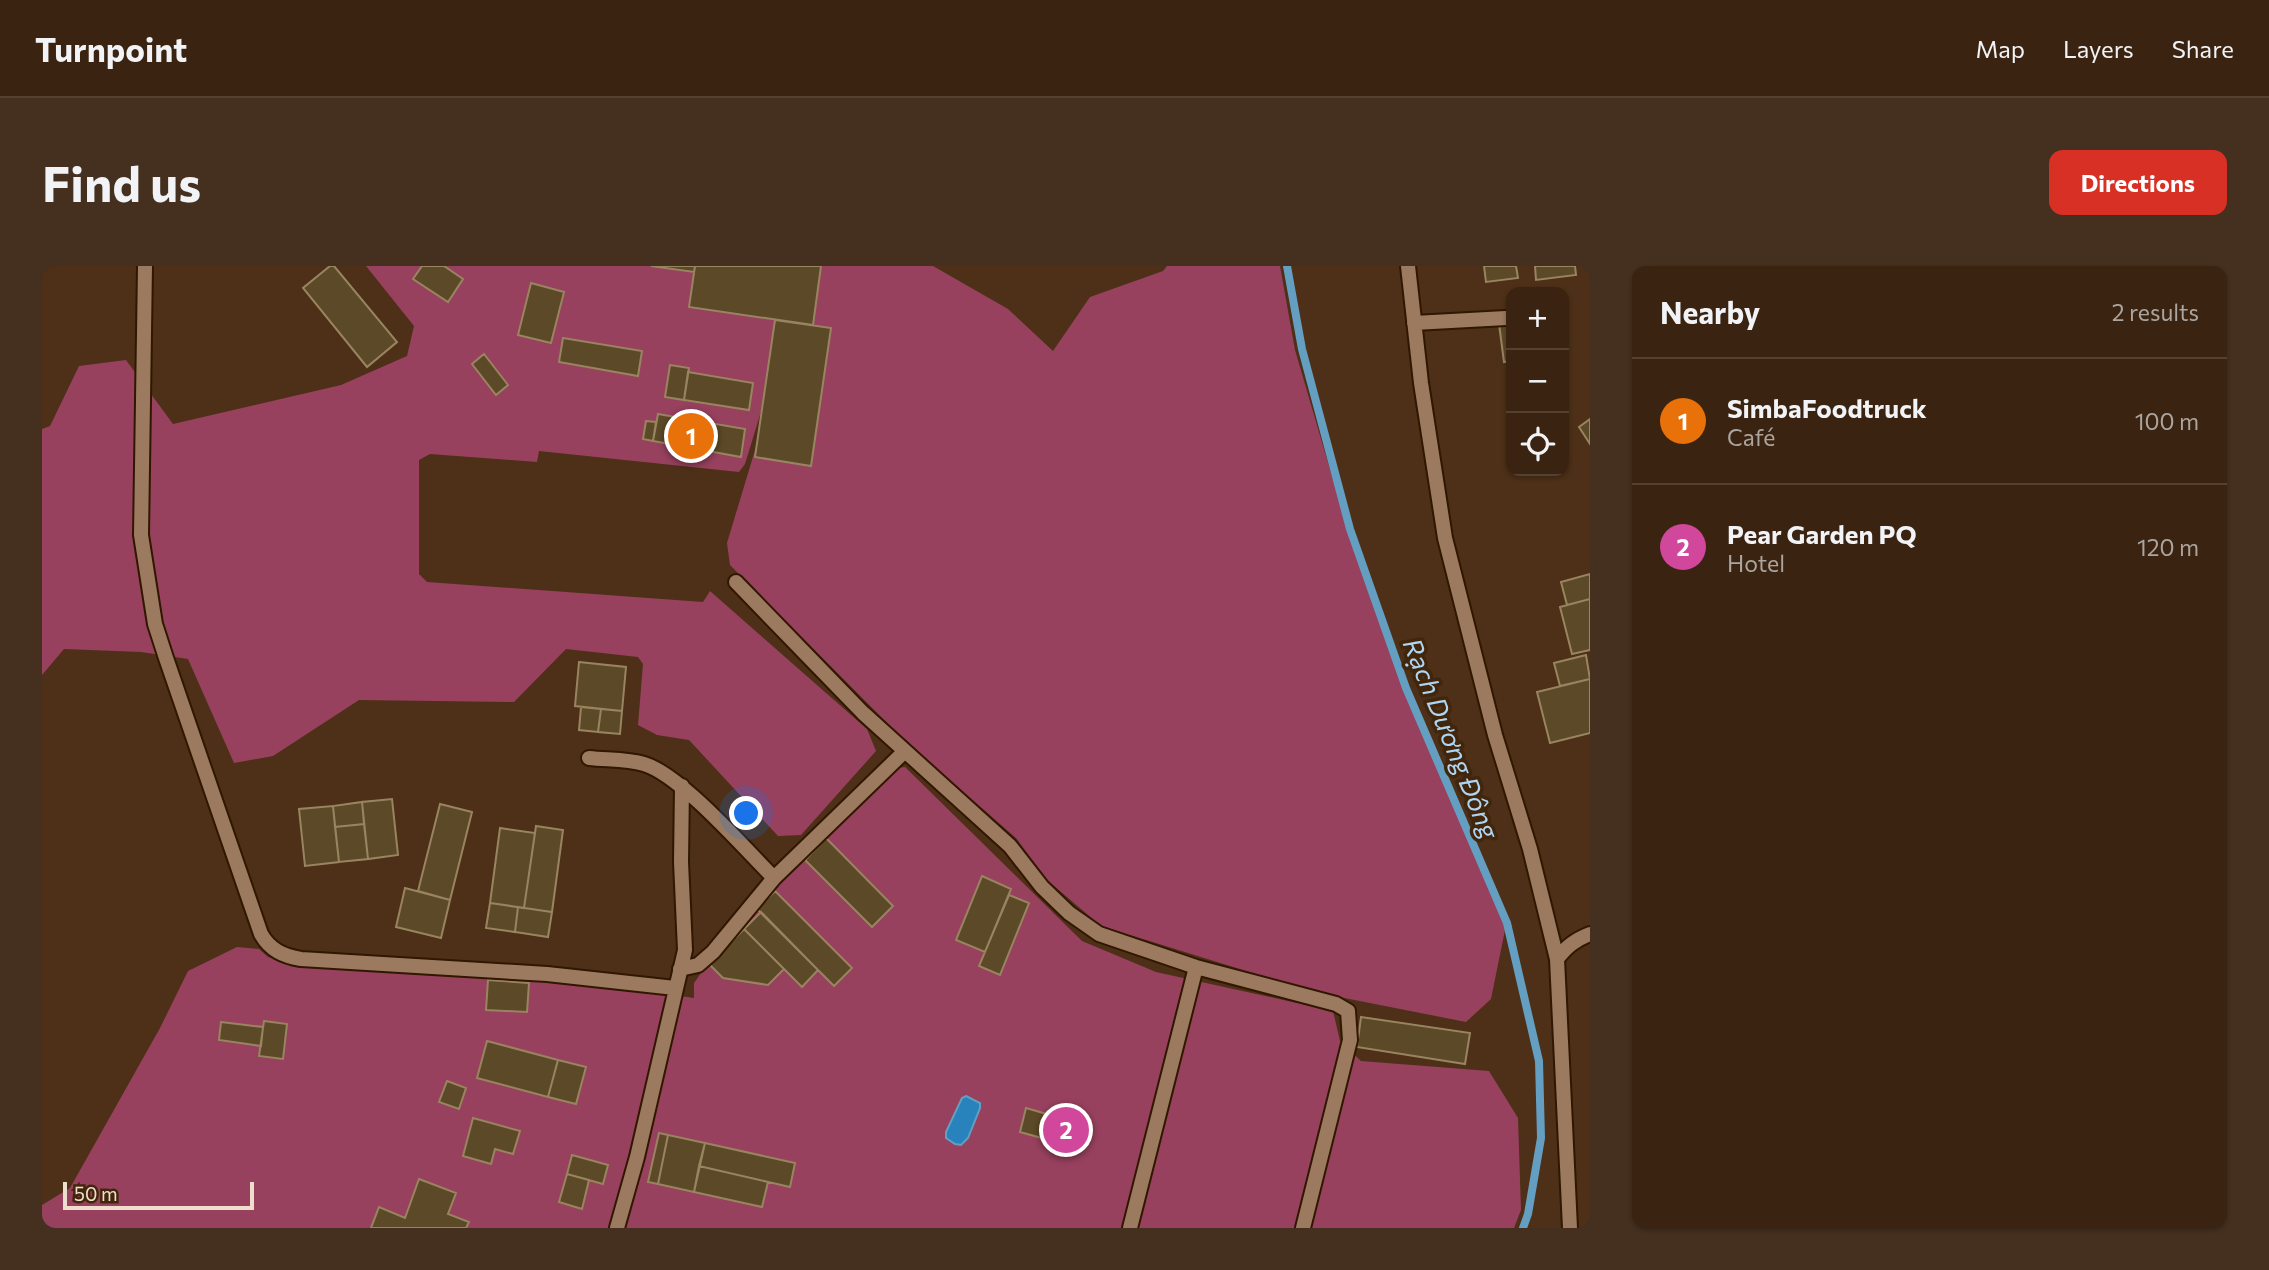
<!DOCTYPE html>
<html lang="en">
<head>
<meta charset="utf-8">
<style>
  body { margin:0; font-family:Commissioner,sans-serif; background:#45301f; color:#f1f3f6 }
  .controls { position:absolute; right:21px; top:21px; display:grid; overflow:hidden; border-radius:14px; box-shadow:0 2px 5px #0004 }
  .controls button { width:63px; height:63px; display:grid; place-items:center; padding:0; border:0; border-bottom:2px solid #544131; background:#3a2411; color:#f1f3f6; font:35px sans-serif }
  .scale { position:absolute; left:21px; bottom:18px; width:191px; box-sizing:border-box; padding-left:7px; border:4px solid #efddce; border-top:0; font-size:19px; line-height:24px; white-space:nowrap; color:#efddce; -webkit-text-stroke:5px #42260c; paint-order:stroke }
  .you { position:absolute; left:705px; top:548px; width:24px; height:24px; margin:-18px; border:5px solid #fff; border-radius:50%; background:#1a73e8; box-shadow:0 0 0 10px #1a73e833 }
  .badge { display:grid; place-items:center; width:46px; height:46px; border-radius:50%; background:#d93025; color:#fff; font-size:23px; font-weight:700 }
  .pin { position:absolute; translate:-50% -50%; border:4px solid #fff; box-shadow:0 2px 7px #0006 }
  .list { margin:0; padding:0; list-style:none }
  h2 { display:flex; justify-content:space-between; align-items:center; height:91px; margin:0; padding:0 28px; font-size:30px }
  h2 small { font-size:23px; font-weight:400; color:#aba49f }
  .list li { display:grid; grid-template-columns:46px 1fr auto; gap:21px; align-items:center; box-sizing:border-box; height:126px; padding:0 28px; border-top:2px solid #544131 }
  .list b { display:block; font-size:26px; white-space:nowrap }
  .list p { margin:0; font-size:23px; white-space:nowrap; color:#aba49f }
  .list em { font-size:23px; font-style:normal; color:#aba49f }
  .icon { flex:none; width:38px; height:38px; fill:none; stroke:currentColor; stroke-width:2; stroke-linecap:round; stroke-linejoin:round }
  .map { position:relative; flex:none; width:1548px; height:962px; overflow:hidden; border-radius:14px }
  header { display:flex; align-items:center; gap:42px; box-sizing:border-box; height:98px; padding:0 35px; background:#3a2411; border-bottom:2px solid #544131 }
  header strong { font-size:33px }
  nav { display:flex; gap:38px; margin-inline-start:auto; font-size:24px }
  .intro { display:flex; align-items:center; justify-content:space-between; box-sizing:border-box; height:168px; padding:0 42px }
  h1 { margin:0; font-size:49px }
  .button { padding:18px 32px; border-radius:14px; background:#d93025; color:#fff; font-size:24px; font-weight:700 }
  main { display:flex; gap:42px; padding:0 42px }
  aside { flex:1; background:#3a2411; border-radius:14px; box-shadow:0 2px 5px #0004 }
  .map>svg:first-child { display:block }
  .forest { fill:#97415e }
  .water { fill:#2883bc; stroke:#649ec1; stroke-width:2 }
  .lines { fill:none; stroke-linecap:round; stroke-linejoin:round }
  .stream { stroke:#649ec1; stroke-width:8 }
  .building { fill:#5c4927; stroke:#998460; stroke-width:2 }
  .minor-casing { stroke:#311700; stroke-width:18 }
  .minor { stroke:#9b7a5f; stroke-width:14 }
  .labels { text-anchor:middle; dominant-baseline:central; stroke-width:7; stroke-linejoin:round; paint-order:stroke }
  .water-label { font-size:26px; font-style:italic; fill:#aed6f4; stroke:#42260c }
</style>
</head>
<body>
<header>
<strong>Turnpoint</strong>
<nav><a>Map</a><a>Layers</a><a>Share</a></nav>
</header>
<div class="intro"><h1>Find us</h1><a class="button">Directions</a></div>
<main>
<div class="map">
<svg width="1548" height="962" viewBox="0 0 1548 962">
  <rect width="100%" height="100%" fill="#4d3017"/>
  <!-- forest -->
  <path class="forest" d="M324,0H745L758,18L703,198L697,206L497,185L495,196L388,188L377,194V308L385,316L661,336L668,325L825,463L834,485L759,569L736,570L647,474L615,469L596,459L601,398L596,391L524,383L472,436L317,434L231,490L192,497L146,393L99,386L22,383L0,409V163L8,160L37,100L84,94L131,158L299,119L365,90L372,60Z
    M778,0H891L966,43L1011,85L1048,31L1121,5L1125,0H1238L1253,84L1306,265L1362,425L1464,659L1449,733L1424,756L1272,726L1059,660L1005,614L974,572L864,476L688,299L685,277L763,18Z
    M863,501L1040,675L1114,706L1291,745L1298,775L1319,795L1447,805L1476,852L1479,944L1472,962H0V939L28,922L118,762L146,705L195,681L217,683L226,691L252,700L426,709L500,711L652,732V717L673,687L759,590L848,503Z"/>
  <!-- water -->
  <path class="water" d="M924,830L938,837V842L926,872L919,879L913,878L904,872V866L920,832Z"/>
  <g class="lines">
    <!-- stream -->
    <path class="stream" d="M1245,0L1260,83L1308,263L1364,422L1465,657L1497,795L1499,872L1486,948L1481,962"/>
  </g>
  <!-- building -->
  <path class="building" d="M288,0H292L355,76L325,101L261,22Z
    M380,0H402L421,13L406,36L371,13Z
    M609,0H653L652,6Z
    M653,0H779L771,59L647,41Z
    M1442,0H1474L1476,12L1444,16Z
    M1493,0H1533L1534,9L1494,14Z
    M489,17L522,26L509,77L476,69Z
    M733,54L789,62L769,200L713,191Z
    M1469,56V95L1462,96L1457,58Z
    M521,72L600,85L596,110L517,96Z
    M442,88L466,119L454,129L430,98Z
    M628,99L647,102L642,134L623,131Z
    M646,106L711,117L707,144L642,134Z
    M616,148L703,163L699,191L611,175Z
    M1548,153V178L1537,161Z
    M604,155L614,156L611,175L601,173Z
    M1548,308V333L1525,339L1519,316Z
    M1548,333V384L1530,388L1518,341Z
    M1544,389L1548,413L1518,420L1512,397Z
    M537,396L584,401L580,445L533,440Z
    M1548,413V467L1508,477L1495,426Z
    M539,441L559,443L556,466L537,464Z
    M559,443L580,445L578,468L556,466Z
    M350,533L356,589L326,593L320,536Z
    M320,536L322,558L293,561L291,540Z
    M398,538L430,546L408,634L376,625Z
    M291,540L297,596L263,600L257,543Z
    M322,558L326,593L297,596L293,561Z
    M494,560L521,564L510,646L482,642Z
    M458,562L493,567L482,642L448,637Z
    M784,572L851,640L830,661L763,594Z
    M940,610L969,623L943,686L914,674Z
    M363,622L408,634L399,672L354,661Z
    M733,625L810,702L792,720L715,643Z
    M967,629L987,637L958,709L937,700Z
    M448,637L476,641L473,666L444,662Z
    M476,641L510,646L506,671L473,666Z
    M719,646L776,704L760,721L702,663Z
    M702,663L742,703L726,719L681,712L667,698Z
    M446,714L487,717L485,746L444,744Z
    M1319,751L1428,767L1423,798L1315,781Z
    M222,755L245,758L241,793L217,790Z
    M179,756L221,761L219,780L177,774Z
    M445,775L516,794L506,831L435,812Z
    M516,794L544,801L534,838L506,831Z
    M405,815L424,822L417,843L397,836Z
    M984,842L1039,858L1032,881L978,866Z
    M431,852L478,865L471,888L453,883L449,898L421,890Z
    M617,867L626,869L616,918L606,916Z
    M626,869L663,877L652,926L616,918Z
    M663,877L753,897L748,921L657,900Z
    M530,889L566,899L561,918L525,908Z
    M657,900L726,916L720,941L652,926Z
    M525,908L547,914L540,943L517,936Z
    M377,913L414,927L406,948L427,956L424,962H329L337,941L363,952Z"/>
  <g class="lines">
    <defs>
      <path id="minor" d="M103,0L99,269L113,358L124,392L219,668C228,684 241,690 259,693L505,708L633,722
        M1366,0L1379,117L1403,272L1453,469L1488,583L1515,693L1528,962
        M1372,57L1464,52
        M694,316L821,447L968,580L1000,621L1027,647L1057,668L1154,701L1294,738L1306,745L1308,774L1261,962
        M547,492C565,494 585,493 602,498C639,509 702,582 732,612
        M1515,693C1525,680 1533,674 1548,668
        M638,703L656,699L671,686L732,612L863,485
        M575,962L595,891L643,684L639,596L640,520
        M1088,962L1154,701"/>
    </defs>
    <!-- minor casing -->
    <use href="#minor" class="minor-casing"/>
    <!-- minor -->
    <use href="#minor" class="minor"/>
  </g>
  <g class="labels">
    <!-- water labels -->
    <g class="water-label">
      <text transform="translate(1410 472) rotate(68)">Rạch Dương Đông</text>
    </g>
  </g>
</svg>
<div class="controls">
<button>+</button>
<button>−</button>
<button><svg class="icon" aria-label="locate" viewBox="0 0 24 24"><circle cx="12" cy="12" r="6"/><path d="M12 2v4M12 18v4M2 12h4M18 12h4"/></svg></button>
</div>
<div class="scale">50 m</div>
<div class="you"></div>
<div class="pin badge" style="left:649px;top:170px;background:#e8710a">1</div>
<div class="pin badge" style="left:1024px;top:864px;background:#d1479c">2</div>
</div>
<aside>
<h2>Nearby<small>2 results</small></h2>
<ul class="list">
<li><span class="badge" style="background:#e8710a">1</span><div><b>SimbaFoodtruck</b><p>Café</p></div><em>100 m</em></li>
<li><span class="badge" style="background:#d1479c">2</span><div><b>Pear Garden PQ</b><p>Hotel</p></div><em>120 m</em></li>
</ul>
</aside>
</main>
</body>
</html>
